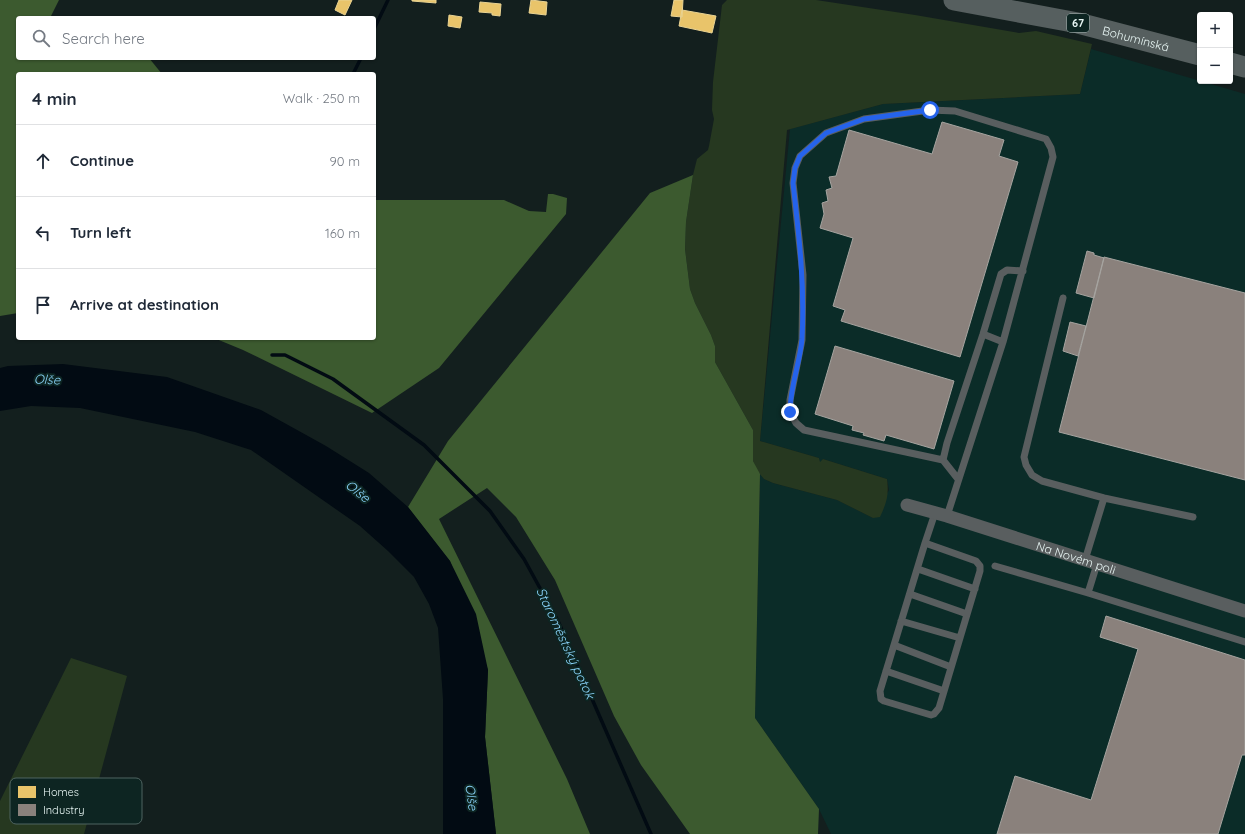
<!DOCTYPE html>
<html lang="en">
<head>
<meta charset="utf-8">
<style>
  body { margin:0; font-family:Quicksand,sans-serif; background:#f6f6f7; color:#1f2937 }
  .controls { position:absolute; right:12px; top:12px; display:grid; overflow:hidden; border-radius:4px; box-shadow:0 1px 3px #0004 }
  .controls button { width:36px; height:36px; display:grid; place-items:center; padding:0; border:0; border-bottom:1px solid #e0e1e3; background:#fff; color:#1f2937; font:20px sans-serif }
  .stop { position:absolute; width:12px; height:12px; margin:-9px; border:3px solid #2563eb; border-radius:50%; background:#fff }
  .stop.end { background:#2563eb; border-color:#fff; box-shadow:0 1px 4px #0008 }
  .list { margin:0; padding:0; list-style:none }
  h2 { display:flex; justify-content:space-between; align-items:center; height:52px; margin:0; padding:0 16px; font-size:17px }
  h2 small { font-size:13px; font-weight:400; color:#747a83 }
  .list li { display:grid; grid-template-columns:26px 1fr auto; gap:12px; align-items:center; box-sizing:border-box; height:72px; padding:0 16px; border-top:1px solid #e0e1e3 }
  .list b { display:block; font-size:15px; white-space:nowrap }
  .list em { font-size:13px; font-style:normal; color:#747a83 }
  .icon { flex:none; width:22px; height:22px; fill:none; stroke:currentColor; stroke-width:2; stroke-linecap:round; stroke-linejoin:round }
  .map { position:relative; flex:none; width:1245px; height:834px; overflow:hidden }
  .search { position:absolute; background:#fff; box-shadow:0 1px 3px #0004; left:16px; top:16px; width:360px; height:44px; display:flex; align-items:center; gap:10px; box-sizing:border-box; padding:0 14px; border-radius:4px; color:#747a83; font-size:15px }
  .panel { position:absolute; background:#fff; box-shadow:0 1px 3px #0004; left:16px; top:72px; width:360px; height:268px; border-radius:4px }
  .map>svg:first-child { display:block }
  .built { fill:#0b2c28 }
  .green { fill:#263820 }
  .forest { fill:#3c5a2f }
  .water { fill:#020b13 }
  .homes { fill:#e9c46a; stroke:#e9d393 }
  .industry { fill:#8a817c; stroke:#a6a4a0 }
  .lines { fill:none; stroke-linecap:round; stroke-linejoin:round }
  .stream { stroke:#020b13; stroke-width:3.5 }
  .lane { stroke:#595e5f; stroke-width:7 }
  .street { stroke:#595e5f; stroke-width:13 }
  .primary { stroke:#565f5f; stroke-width:21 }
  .route { stroke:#2563eb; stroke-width:5 }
  .labels { text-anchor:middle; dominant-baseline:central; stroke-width:4; stroke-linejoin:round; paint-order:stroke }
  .shield { fill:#0d2522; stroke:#a6b7b5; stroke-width:1 }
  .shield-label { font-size:11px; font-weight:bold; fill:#e8f6f4 }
  .street-label { font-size:12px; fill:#e8f6f4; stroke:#0d2522 }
  .water-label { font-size:13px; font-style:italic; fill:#89d2f8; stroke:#0d2522 }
  .key { fill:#0d2522; stroke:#4f6461; stroke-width:1 }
  .key-label { font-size:11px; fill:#e8f6f4 }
</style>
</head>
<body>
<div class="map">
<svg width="1245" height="834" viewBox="0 0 1245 834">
  <rect width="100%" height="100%" fill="#131f1e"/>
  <!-- built -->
  <path class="built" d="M1091,49L1245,94V834H831L819,809L755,718L760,474L764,479L773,483L837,500L873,518L889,490L887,479L823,459L820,463L819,458L760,441L790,129L883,104L1080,94Z"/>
  <!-- green -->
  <path class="green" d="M727,0H816L915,15L1019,33L1036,31L1092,44L1080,94L883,104L787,130L760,441L819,458L820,462L823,459L887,479C889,495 887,502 880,517L873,518L837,500L773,483L764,479L758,472L753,461V430L715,362V346L711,335L695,303L690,289L685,249L686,222L693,175L697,159L708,150L709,146L714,119L712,110L713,82L722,5Z
    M71,658L127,676L84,834H0V801Z"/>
  <!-- forest -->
  <path class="forest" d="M0,0H59L50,18H18V58H149L162,74H18V313L0,316Z
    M693,175L686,222L685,249L690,289L695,303L711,335L715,346V362L753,430V461L760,474L755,718L819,809L818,834H690L641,765L614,716L555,580L516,517L487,488L439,519L567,779L590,834H496L485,737L488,670L450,561L408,507L448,441L650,193Z
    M548,194H553L567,198L566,214L439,368L372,413L243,350L214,338H374V200H504L529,211L546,212Z"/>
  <!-- water -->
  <path class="water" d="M63,364L167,377L261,410L326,446L369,473L408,507L450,561L476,614L488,670L485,737L496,834H443V699L438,628L429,604L414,577L388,551L360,526L251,450L195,432L80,408L31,406L0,411V368L8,366Z"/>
  <!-- homes -->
  <path class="homes" d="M339,0H352L345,15L335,10Z
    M412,0H436V3L412,1Z
    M531,0L547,2L546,15L529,13Z
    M674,0H683L682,17L671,16Z
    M480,2L501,4L500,16L492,15V13L479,12Z
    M682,10L716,16L712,33L679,26Z
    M449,15L462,17L460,28L448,26Z"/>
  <!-- industry -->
  <path class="industry" d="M942,122L1004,140L999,156L1018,162L960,357L841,321L845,310L833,306L853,238L820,228L824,214L822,203L828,201L826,190L832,188L829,177L836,176L849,130L932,154Z
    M1087,251L1094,253V255L1104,258L1094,298L1076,293Z
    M1104,257L1245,293V480L1059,432Z
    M1070,322L1086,326L1078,356L1063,351Z
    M835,346L954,381L934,449L886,435L884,441L863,435L864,433L852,430L853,426L815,414Z
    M1106,616L1245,660V755H1242L1218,834H997L1015,776L1091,800L1138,649L1100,637Z"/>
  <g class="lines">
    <!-- stream -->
    <path class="stream" d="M374,29L388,0
      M353,74L361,58
      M272,355H285L333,379L424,445L490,511L524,559L558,621L651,834"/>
    <!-- lane -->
    <path class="lane" d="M1063,298L1024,457L1026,465L1032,475L1042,481L1104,498L1193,517
      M983,334L1003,342
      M943,460L947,443L983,334L1001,274L1007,270L1023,271
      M947,516L1003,342L1053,157L1051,148L1046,139L955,111L930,110L864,119L826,133L800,156L795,168L793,183L803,275L802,340L790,400V412L796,423L804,430L943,460L958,479
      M925,543L976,561L980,566V571L939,708L934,714L931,715L884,701L881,699L880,691Z
      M925,543L935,513
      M1085,560L1104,498
      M995,566L1088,593L1245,642
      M918,569L975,589
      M1088,593L1097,564
      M910,594L967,614
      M901,621L960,638
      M894,645L951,667
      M886,671L944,691"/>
    <!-- street -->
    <path class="street" id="s1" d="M907,505L947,516L1245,611"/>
    <!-- primary -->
    <g class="primary">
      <path id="s2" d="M954,0L1078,23L1200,55"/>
      <path d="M1230,63L1245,67"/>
    </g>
  </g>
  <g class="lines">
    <!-- route -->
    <path class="route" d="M790,412C790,387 800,363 802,339C805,286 799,235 793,183L795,168L800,156L826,133L864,119L930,110"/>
  </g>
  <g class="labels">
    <!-- shield labels -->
    <rect class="shield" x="1067" y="14" width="22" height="18" rx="3"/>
    <g class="shield-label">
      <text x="1078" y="23">67</text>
    </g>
    <!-- street labels -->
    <g class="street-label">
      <text stroke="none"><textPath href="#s2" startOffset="186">Bohumínská</textPath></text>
      <text stroke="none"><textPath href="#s1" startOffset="177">Na Novém poli</textPath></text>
    </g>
    <!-- water labels -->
    <g class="water-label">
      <text transform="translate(47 379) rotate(2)">Olše</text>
      <text transform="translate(358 491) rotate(39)">Olše</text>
      <text transform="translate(566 643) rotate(65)">Staroměstský potok</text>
      <text transform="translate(472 797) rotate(82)">Olše</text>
    </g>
  </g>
  <!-- legend -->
  <rect x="10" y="778" width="132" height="46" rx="6" class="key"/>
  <rect x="18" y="786" width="18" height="12" fill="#e9c46a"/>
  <rect x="18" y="804" width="18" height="12" fill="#8a817c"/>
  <g class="key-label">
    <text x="43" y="796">Homes</text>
    <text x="43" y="814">Industry</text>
  </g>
</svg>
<div class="controls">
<button>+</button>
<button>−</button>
</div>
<div class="stop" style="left:930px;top:110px"></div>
<div class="stop end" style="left:790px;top:412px"></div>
<div class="search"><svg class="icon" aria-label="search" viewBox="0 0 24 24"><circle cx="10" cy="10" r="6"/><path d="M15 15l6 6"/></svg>Search here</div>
<section class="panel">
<h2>4 min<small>Walk · 250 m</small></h2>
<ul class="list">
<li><svg class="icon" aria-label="ahead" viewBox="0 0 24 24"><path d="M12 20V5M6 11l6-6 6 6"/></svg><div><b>Continue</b></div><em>90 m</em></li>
<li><svg class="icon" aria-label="left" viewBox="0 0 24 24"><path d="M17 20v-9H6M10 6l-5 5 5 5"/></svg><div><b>Turn left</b></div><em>160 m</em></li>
<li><svg class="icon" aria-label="arrive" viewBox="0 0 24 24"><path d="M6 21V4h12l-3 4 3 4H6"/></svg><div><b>Arrive at destination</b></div></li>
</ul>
</section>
</div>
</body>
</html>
